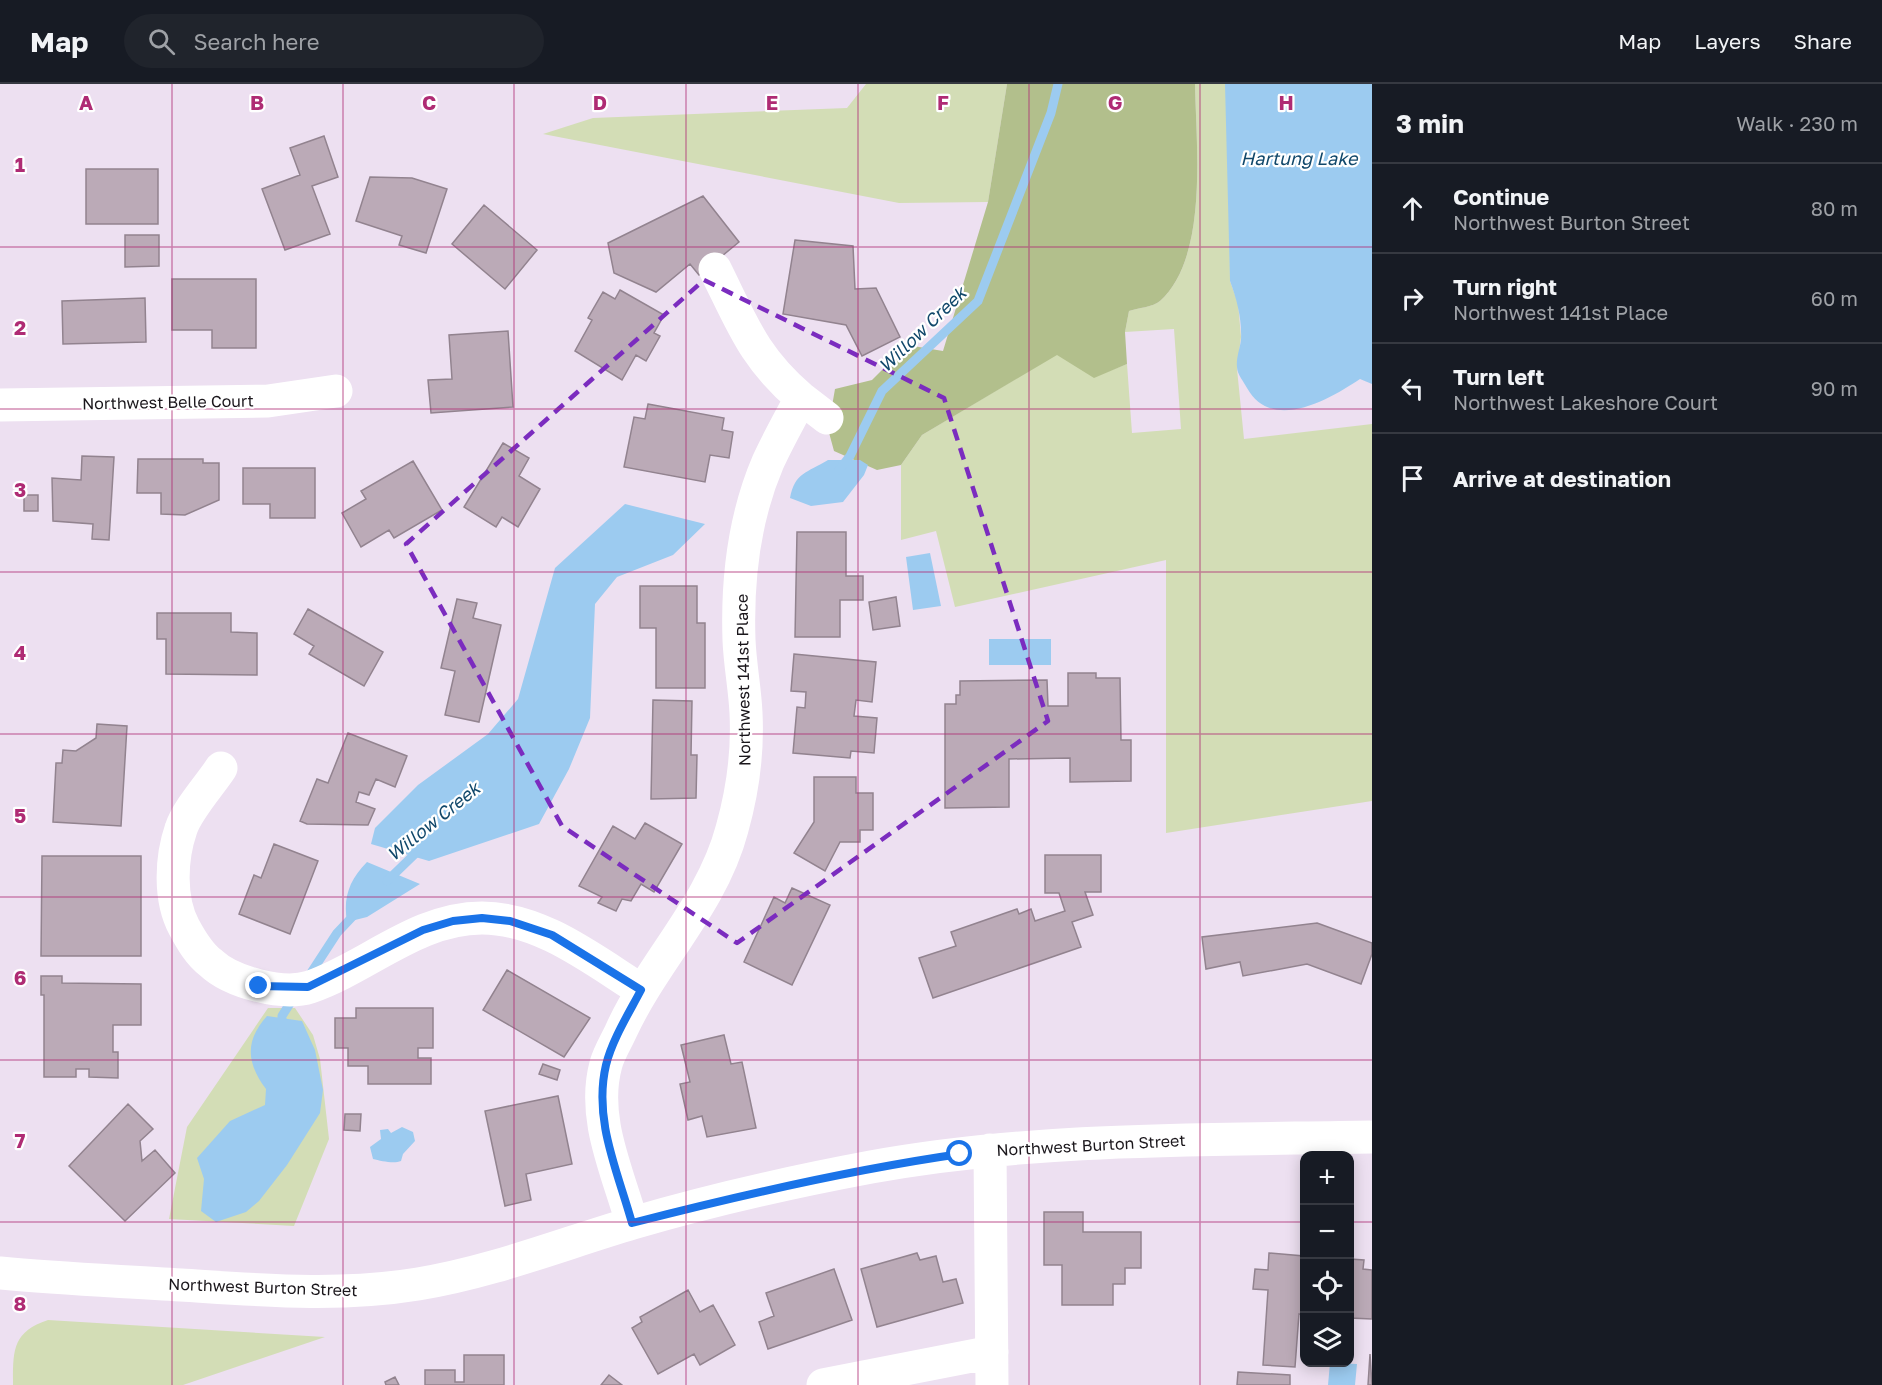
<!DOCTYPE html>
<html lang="en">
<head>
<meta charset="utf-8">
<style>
  body { margin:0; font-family:"Golos Text",sans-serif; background:#20242c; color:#f1f3f6 }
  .controls { position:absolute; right:18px; bottom:18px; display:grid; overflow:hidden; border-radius:12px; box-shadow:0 3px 15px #0003 }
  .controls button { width:54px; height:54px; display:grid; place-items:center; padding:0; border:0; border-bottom:2px solid #363941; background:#171b24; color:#f1f3f6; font:30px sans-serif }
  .stop { position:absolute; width:18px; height:18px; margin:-14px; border:4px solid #1a73e8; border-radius:50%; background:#fff }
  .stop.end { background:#1a73e8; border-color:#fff; box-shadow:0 2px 6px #0008 }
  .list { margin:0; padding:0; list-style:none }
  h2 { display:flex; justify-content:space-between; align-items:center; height:78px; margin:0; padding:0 24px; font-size:26px }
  h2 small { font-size:20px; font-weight:400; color:#9ea1a6 }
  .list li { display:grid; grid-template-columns:39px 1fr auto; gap:18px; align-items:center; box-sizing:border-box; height:90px; padding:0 24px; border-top:2px solid #363941 }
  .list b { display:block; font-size:22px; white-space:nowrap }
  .list p { margin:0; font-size:20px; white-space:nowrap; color:#9ea1a6 }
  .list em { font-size:20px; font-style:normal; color:#9ea1a6 }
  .icon { flex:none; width:33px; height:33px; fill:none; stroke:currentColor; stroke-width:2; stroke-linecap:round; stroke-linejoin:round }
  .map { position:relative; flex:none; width:1372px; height:1301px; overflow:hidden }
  header { display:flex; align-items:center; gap:36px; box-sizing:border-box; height:84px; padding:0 30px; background:#171b24; border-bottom:2px solid #363941 }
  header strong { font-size:28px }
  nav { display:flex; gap:33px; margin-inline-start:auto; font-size:21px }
  .search { width:420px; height:54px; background:#20242c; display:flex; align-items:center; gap:15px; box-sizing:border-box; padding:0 21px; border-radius:33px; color:#9ea1a6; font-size:22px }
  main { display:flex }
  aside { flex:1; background:#171b24 }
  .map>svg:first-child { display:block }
  .green { fill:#d3ddb6 }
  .forest { fill:#b2bf8c }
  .water { fill:#9ccbf0 }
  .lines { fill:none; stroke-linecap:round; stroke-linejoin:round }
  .stream { stroke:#9ccbf0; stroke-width:9 }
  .building { fill:#bbaab7; stroke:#92838f; stroke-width:1.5 }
  .street { stroke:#fff; stroke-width:33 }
  .route { stroke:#1a73e8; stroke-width:8 }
  .marked { fill:none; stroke:#7b2cbf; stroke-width:4.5; stroke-dasharray:12 8; stroke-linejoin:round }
  .grid { fill:none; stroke:#af2b74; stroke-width:1.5; stroke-opacity:0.55 }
  .labels { text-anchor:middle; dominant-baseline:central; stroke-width:4.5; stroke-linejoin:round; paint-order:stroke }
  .street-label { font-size:16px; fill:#1a161b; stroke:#fff }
  .water-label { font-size:18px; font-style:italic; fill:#11486b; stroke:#fff }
  .grid-label { font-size:20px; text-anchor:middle; font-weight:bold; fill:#af2b74; stroke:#fff; stroke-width:4.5; stroke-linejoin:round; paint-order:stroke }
</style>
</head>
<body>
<header>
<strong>Map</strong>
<div class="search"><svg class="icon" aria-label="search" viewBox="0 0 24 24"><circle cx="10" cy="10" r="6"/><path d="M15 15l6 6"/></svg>Search here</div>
<nav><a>Map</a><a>Layers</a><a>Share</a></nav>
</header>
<main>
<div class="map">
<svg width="1372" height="1301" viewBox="0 0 1372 1301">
  <rect width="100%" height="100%" fill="#ede0f1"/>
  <!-- green -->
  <path class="green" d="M866,0H1007L988,118L899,119L543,50L593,34L847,24Z
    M1195,0H1229L1230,197L1238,219L1241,253L1237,285L1244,355L1372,340V717L1166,749V476L955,523L936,447L901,456V381L922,351L1057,270L1094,293L1127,280L1132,349L1181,345L1174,245L1125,248L1129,227C1138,224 1153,223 1160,217C1209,173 1196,61 1195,0Z
    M268,924H295L313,951L320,975L329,1055L294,1142L169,1135L187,1043Z
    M48,1236L325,1253L183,1301H13C13,1267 12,1248 48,1236Z"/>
  <!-- forest -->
  <path class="forest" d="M1007,0H1195C1196,60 1209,173 1160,217C1153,223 1138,224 1129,227L1125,248L1127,280L1094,294L1057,271L922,351L901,381L877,386L834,367L828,345L835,305L872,296L907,261L943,267L988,118Z"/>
  <!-- water -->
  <path class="water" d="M1225,0H1372V300L1360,295C1330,315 1272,349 1247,304C1244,298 1237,290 1237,283C1236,274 1240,264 1241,256C1242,235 1237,216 1230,197Z
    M828,376H860L868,381L864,391L843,418L811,422L790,414C795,388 807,389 828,376Z
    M625,420L705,440L673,471L617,493L595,520L590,634L569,685L539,740L429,777L371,760L375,744L418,701L488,650L518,615L555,484Z
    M930,469L941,522L913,526L906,473Z
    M989,555H1051V581H989Z
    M367,778L420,800L367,833L347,838C343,814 349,796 367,778Z
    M267,932L302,937L315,966L323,1006L320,1029L287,1081L259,1117L246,1128L216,1138L201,1127L204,1095L197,1074L230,1037L265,1021L266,1005C246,978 245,957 267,932Z
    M402,1043L413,1048L415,1057L403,1070L401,1077C394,1080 381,1077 373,1075L370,1063L381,1055L380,1046L388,1045L391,1049Z
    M1330,1279L1357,1280L1355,1301H1328Z"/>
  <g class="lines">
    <!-- stream -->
    <path class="stream" d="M839,386L850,372L882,307L978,217L1051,29L1058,0
      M387,797L420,765
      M309,892L337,849L354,831
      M282,944V932L294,913"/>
  </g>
  <!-- building -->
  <path class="building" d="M324,52L338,93L312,102L330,150L285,166L262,105L300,91L290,64Z
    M86,85H158V140H86Z
    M370,93L412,94L447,105L426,169L399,161L402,152L356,137Z
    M703,112L739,158L699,191L690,180L656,208L614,189L608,159Z
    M484,121L537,166L505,205L452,160Z
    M125,151H159V182L125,183Z
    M795,156L853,162L855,205L876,204L900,253L862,272L846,241L783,230Z
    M172,195H256V264H212V246H172Z
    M620,206L664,231L654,249L660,252L646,277L636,271L622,296L575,267L592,236L588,234L603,208L615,215Z
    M145,214L146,258L63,260L62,217Z
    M508,247L513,323L431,329L428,296L452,295L449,251Z
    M648,320L724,334L722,346L733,348L729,374L710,371L705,398L624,383L634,333L645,335Z
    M503,359L529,374L519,392L540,405L518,443L502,433L496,443L464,423Z
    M82,372L114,373L109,456L92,455L93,440L53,437L52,394L81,396Z
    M138,375H203V379H219V416L185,431L161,430V409H137Z
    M413,377L442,426L394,454L389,446L361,463L342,429L366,415L361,407Z
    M243,384H315V434H270V420H243Z
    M24,411H38V427H24Z
    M797,448H846V492H863V516H840V553H795Z
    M640,502H697V539H705V604H656V544H640Z
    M896,513L900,542L873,546L869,518Z
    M457,515L477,519L473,534L501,541L479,638L445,631L455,587L441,584Z
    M308,525L383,568L364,602L309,570L314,562L294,550Z
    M157,529H231V548L257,549V591L166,590V555H157Z
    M794,570L876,578L872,618L856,616L854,632L877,634L874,669L851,667L850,674L793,669L797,623L805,624L806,608L791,607Z
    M1068,589H1096V594H1120L1121,656H1131V697L1070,698V674L1009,675V723L945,724V620H956V611H960V597L1047,596L1048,622H1068Z
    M653,616L692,617L691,671H697L696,714L651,715Z
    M97,640L127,642L121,742L53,738L56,679H62L63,666L76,667L96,654Z
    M348,649L407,672L395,703L376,695L369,711L359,708L356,718L375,725L368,741L307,740L300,737L317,695L328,699Z
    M814,693H856V709H873V746H860V758H840L825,787L794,769L814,738Z
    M645,739L682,760L654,808L641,800L631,817L622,815L616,827L598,819L602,813L579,802L613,742L635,755Z
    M274,760L318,777L290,850L239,830L254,791L261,794Z
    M1045,771H1101V808H1085L1093,831L1072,838L1081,863L933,914L919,874L956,862L951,848L1017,825L1019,830L1031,825L1035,837L1065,827L1059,809H1045Z
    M42,772H141V872H41Z
    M792,804L830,821L792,901L744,878L774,813L785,819Z
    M1317,839L1372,859V870L1361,900L1307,880L1243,892L1240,878L1206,885L1202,853Z
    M507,886L590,934L564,973L483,926Z
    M41,892H62V899L141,900V941H113V968H118V994L89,993V985H76V993H44V911H41Z
    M356,924H433V964H418V974H431V1000H368V982H348V964H335V934H356Z
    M724,951L731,980L742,978L756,1044L707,1053L702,1032L688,1036L680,1000L690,998L681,961Z
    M543,980L560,986L557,996L539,990Z
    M558,1012L572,1080L526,1090L531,1116L505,1122L485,1027Z
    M128,1020L153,1045L140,1057L142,1077L155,1066L175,1089L125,1137L69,1082Z
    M345,1030H361L360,1047L344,1046Z
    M1044,1128H1083V1148H1141V1184H1125V1200H1113V1221H1062V1181H1044Z
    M917,1169L920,1176L936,1172L943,1198L956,1195L963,1219L877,1243L861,1185Z
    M1269,1169L1304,1172V1231L1299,1230L1295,1283L1263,1281L1268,1206L1253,1205L1255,1185L1268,1186Z
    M1350,1175L1364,1176L1363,1185L1372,1186V1235L1350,1234Z
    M834,1185L852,1236L768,1265L759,1238L774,1232L766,1209Z
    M688,1206L700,1228L713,1221L735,1261L700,1281L694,1270L658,1290L632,1244L642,1238L640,1233Z
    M1370,1270L1372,1301H1368Z
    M464,1271H504V1301H425V1286H455V1298H464Z
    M1238,1288L1290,1291V1301H1237Z
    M609,1291L622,1301H601Z
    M395,1293L399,1301H386L385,1298Z"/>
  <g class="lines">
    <!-- street -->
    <path class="street" d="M801,314L827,334
      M0,321L268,317L336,307
      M221,684C210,701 187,726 181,745C171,774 169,815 184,843C191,856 199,870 211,879C231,898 283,912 310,903C368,883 417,834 482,834C541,834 593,876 641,906
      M990,1066L992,1301
      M632,1139C618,1088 591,1034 606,980C609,969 616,958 621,947C653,877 712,821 732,745C743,706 748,669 746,629C745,605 740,581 739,556C737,497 744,434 768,378C778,356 790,335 801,314C753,273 742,239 715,185
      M0,1189C60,1195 121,1197 181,1201C261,1206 339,1213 418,1200C492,1188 562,1160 633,1139C711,1116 791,1098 871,1083C1036,1053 1205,1056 1372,1053
      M823,1301L992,1268"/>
  </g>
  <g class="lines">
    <!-- route -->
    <path class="route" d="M259,902L308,903L423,846L453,837L482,834L510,837L552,851L641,906C629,929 612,956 606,981C593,1036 618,1088 632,1139C741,1111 849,1086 960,1070"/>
  </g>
  <!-- marked area -->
  <path class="marked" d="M704,196L944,314L1048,637L737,859L562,742L406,460Z"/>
  <!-- grid -->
  <path class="grid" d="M172,0V1301M343,0V1301M514,0V1301M686,0V1301M858,0V1301M1029,0V1301M1200,0V1301M0,163H1372M0,325H1372M0,488H1372M0,650H1372M0,813H1372M0,976H1372M0,1138H1304M1350,1138H1372"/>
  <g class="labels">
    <!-- street labels -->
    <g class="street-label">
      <text transform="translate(168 318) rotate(-1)">Northwest Belle Court</text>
      <text transform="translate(743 596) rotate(-91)">Northwest 141st Place</text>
      <text transform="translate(1091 1061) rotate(-3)">Northwest Burton Street</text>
      <text transform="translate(263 1203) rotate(2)">Northwest Burton Street</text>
    </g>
    <!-- water labels -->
    <g class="water-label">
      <text x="1299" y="74">Hartung Lake</text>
      <text transform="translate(922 245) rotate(-44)">Willow Creek</text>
      <text transform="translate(433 737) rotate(-39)">Willow Creek</text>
    </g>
  </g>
  <g class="grid-label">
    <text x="86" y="26">A</text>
    <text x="257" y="26">B</text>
    <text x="429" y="26">C</text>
    <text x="600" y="26">D</text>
    <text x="772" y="26">E</text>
    <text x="943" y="26">F</text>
    <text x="1115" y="26">G</text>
    <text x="1286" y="26">H</text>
    <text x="20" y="88">1</text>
    <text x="20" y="251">2</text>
    <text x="20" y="413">3</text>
    <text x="20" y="576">4</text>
    <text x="20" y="739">5</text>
    <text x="20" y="901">6</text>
    <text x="20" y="1064">7</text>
    <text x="20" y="1227">8</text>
  </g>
</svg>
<div class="controls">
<button>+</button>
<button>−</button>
<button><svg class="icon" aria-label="locate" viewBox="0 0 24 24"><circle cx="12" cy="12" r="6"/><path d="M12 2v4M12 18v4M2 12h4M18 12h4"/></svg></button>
<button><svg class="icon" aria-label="layers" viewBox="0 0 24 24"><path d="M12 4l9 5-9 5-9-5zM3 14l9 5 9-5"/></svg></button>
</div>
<div class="stop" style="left:960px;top:1070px"></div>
<div class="stop end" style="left:259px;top:902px"></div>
</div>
<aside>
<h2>3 min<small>Walk · 230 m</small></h2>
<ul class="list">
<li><svg class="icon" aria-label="ahead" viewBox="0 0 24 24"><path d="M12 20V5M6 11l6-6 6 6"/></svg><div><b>Continue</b><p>Northwest Burton Street</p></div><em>80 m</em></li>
<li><svg class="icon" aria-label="right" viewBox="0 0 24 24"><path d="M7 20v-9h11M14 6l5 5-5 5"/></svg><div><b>Turn right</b><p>Northwest 141st Place</p></div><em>60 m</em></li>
<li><svg class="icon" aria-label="left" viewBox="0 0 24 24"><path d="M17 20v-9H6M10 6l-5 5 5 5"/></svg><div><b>Turn left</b><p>Northwest Lakeshore Court</p></div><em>90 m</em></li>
<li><svg class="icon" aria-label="arrive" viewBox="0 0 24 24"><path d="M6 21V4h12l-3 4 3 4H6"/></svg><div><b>Arrive at destination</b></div></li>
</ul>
</aside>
</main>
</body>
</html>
